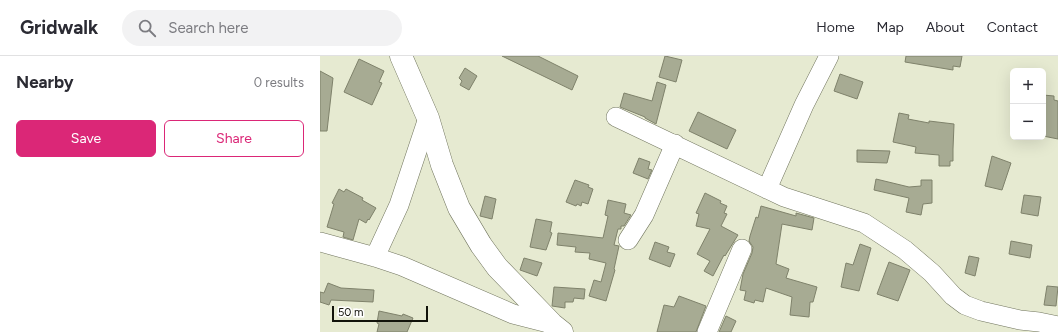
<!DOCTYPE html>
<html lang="en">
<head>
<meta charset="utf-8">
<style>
  body { margin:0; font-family:Figtree,sans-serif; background:#f2f2f3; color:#2b2b33 }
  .controls { position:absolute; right:12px; top:12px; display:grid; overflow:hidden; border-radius:6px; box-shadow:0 4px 16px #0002 }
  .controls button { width:36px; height:36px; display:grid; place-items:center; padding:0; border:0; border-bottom:1px solid #e1e1e2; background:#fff; color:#2b2b33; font:20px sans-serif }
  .scale { position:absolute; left:12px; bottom:10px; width:96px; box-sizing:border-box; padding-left:4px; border:2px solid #12130a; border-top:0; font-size:11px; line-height:14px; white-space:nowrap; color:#12130a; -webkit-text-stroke:3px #fff; paint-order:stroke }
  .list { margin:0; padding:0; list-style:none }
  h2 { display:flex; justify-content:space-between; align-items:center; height:52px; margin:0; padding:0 16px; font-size:17px }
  h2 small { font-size:13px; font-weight:400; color:#7c7c81 }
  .actions { display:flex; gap:8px; padding:12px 16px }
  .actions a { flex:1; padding:9px 0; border:1px solid #db2777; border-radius:6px; text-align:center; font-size:14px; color:#db2777 }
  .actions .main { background:#db2777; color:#fff }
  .icon { flex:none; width:22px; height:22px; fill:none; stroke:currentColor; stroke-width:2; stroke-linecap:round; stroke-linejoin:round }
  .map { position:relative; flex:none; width:738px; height:276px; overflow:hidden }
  header { display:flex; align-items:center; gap:24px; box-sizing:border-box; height:56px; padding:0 20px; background:#fff; border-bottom:1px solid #e1e1e2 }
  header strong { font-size:19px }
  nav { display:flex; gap:22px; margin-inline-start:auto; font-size:14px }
  .search { width:280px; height:36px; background:#f2f2f3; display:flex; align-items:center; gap:10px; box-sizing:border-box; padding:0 14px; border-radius:22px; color:#7c7c81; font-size:15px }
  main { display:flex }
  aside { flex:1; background:#fff }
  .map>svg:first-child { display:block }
  .building { fill:#a7ab93; stroke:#7f826b }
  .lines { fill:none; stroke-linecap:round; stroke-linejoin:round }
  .minor-casing { stroke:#71755e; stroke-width:20 }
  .major-casing { stroke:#71755e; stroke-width:23 }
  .minor { stroke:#fff; stroke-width:19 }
  .major { stroke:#fff; stroke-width:22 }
</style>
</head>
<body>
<header>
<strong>Gridwalk</strong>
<div class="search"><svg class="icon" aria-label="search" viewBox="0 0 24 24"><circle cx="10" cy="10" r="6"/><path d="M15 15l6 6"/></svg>Search here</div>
<nav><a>Home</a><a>Map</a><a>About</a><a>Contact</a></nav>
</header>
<main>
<aside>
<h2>Nearby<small>0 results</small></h2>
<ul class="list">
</ul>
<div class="actions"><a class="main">Save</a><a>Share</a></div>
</aside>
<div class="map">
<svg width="738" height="276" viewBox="0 0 738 276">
  <rect width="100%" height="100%" fill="#e6ead1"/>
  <!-- building -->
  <path class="building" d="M182,0H218L258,20L252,34Z
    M345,0L362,4L356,26L339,21Z
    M586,0H642L640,11L633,10V14L585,6Z
    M39,3L64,15L59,26L62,27L52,49L24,36Z
    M145,12L157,20L149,34L140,29L142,25L139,22Z
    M0,15L13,22L7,75H0Z
    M520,18L543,26L537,43L514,35Z
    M337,26L346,29L336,68L325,62V61L300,51L304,37L332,45Z
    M723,39L734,40V44L738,45V83L723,80Z
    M378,56L416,74L407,93L369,75Z
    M579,57L589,59L588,63L609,67V65L634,68L633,93V105H630V110H619V99L595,97L596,91L573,86Z
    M537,94L570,95L567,107L537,106Z
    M672,100L691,107L682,134L665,130Z
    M319,102L330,106L328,113L332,114L328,123L313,117Z
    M556,123L589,131L601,130V124H612V147L603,148L601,159L586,156L589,142L554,134Z
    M255,124L269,129L268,131L273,133L268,148L262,146L261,150L257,148L256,150L246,146Z
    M19,133L24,136L26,133L43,142L42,144L56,152L49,164L48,163L46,167L39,163L33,184L23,181L24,176L7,171L14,148L12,147Z
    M385,137L401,145L400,147L407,150L404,157L407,158L401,170L418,179L405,200L404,199L393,220L384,215L390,205L377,198L390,173L376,170L379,158L376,157Z
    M704,139L721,141L718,160L701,157Z
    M165,140L176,143L172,163L160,160Z
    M288,144L306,148L304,157L311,159L304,170H301V173H298L294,189L299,190L294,213L295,214L286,245L269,240L274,224L281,226L286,207L269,203L270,197L255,196L256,191L237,189L238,177L283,182L288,160L285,159Z
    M441,150L476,160V157L494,162L492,174L462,168L456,208L469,213L466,222L497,231L493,246H490L489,261L470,259L472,241L446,232L443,246L435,244L434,247L424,244L426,235L420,234L423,218L432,197L433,191L429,185L430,180L436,161L438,162Z
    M216,163L232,166L230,176L232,177L226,194L210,191Z
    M691,185L712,189L710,202L689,198Z
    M335,186L349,191L347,196L355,198L350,211L329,203Z
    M540,188L551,192L539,235L521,231L526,207L533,209Z
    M649,200L659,202L655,220L645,217Z
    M204,202L222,207L217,220L200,214Z
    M569,206L590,214L578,245L557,238Z
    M8,227L21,232L54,234L53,246L11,244L9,249L0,246V236L4,237Z
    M727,230L738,231L736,250L724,249Z
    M234,231L265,233L264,243L254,242L253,246H245V252L232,250Z
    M359,240L386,250L376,276H337L344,249L354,251Z
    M59,255L82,260L83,258L93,262L87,276H57L59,268L57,267Z
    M406,260L416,265L411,276H399Z"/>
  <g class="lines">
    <defs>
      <path id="minor" d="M296,61L464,141L544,167L585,194L612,217L633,240L645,249L661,255L700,264L719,266L738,270
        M447,133L484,49L509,0
        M308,184L324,159L355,88
        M0,186L55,201L82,210L193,258L232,268
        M55,201L79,149L108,62
        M387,276L422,193"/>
      <path id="major" d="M81,0L108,62L122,109L139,152L161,189L177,211L232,268L242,276"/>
    </defs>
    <!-- minor casing -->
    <use href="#minor" class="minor-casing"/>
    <!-- major casing -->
    <use href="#major" class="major-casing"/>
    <!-- minor -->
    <use href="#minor" class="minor"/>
    <!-- major -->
    <use href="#major" class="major"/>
  </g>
</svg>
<div class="controls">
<button>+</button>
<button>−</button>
</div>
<div class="scale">50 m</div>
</div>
</main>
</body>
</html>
